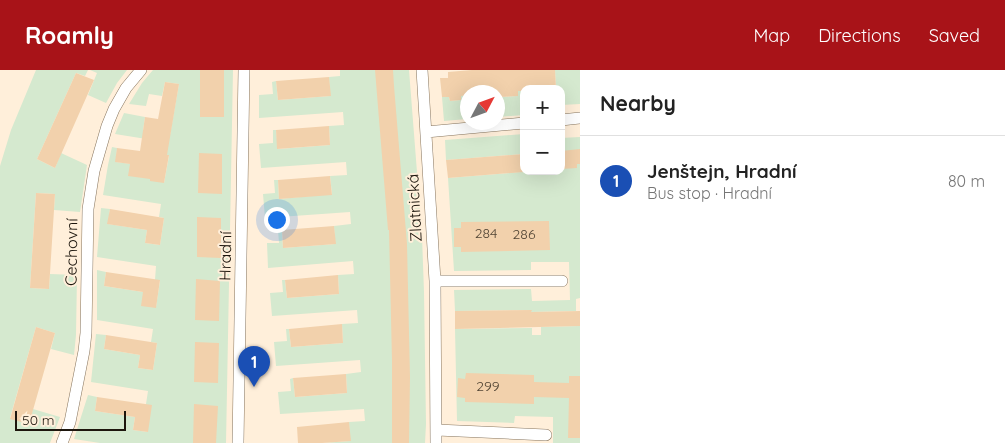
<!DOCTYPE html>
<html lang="en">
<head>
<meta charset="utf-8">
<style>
  body { margin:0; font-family:Quicksand,sans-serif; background:#f2f2f2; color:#222 }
  .controls { position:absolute; right:15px; top:15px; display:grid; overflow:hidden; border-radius:10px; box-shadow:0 5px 20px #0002 }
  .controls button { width:45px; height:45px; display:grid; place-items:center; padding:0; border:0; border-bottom:1px solid #e0e0e0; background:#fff; color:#222; font:25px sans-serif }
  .compass { position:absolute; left:460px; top:15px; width:45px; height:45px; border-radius:50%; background:#fff; box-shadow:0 5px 20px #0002; rotate:49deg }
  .scale { position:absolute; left:15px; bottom:12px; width:111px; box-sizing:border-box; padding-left:5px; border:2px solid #1d160d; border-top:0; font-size:14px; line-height:18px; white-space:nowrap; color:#1d160d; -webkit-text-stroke:4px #ffefda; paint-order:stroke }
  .you { position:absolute; left:276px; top:149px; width:18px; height:18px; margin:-12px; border:4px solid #fff; border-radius:50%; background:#1a73e8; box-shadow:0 0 0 8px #1a73e833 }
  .badge { display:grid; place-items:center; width:32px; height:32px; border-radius:50%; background:#a81318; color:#fff; font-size:16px; font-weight:700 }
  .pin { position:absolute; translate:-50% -41px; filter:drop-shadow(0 1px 2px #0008) }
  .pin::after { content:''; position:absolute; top:26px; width:18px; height:15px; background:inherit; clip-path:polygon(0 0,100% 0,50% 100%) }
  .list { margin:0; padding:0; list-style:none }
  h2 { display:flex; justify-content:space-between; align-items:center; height:65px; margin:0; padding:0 20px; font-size:21px }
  h2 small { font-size:16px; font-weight:400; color:#767676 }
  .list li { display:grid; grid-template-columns:32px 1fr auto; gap:15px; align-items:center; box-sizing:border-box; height:90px; padding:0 20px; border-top:1px solid #e0e0e0 }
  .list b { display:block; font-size:19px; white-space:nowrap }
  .list p { margin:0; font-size:16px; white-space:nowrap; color:#767676 }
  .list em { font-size:16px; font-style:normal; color:#767676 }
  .map { position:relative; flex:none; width:580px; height:373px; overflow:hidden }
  header { display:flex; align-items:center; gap:30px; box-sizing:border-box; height:70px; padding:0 25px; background:#a81318; color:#fff }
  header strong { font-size:24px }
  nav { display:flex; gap:28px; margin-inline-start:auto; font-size:18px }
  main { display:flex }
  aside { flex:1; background:#fff }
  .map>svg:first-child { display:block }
  .green { fill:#d5e9cf }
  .building { fill:#f2d1ac }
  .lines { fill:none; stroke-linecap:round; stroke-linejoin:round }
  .minor-casing { stroke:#88765f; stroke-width:12 }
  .minor { stroke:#fff; stroke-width:11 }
  .labels { text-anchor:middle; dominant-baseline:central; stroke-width:4; stroke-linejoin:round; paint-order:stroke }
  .number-label { font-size:14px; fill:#524535 }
  .street-label { font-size:16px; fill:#1d160d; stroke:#ffefda }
</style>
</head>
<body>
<header>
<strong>Roamly</strong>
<nav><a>Map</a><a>Directions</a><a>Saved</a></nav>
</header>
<main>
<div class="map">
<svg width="580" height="373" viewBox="0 0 580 373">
  <rect width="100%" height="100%" fill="#ffefda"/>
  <!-- green -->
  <path class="green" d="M36,0H88L85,6L76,3L37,89L55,98L61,83L87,95L80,142L54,140L55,124L36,123L30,218L49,219L50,204L77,205L76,265L74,285L51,279L55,263L36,257L10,348L29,354L33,339L60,347L50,373H0V96L11,60Z
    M90,0H127L117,13L106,33L88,25L97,3Z
    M153,0H233L226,373H100L74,369L88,325L97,327L95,341L135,347L133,360L148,362L146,334L148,321L91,312L96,264L106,265L104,279L140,285L138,298L153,300L157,273L151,272L153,259L97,250V200L106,202L104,216L143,222L156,237L160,211L155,210L156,196L97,187L101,138L110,139L108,154L147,160L145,173L160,175L164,148L159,147L161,134L103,125L108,95L112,77L117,78L116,92L139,95L164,113L169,86L163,85L165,72L115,64L124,43L145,47L143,61L170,65L179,14L165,12L162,26L149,24L146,36L129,34L142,13Z
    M340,0H409L422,166L424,222L426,354L425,373H323L350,371L349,352L365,351L364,339L280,344L278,322L291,321L290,309L293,308L295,327L347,323L346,304L361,302L360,290L276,296L274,272L287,271L286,259H289L291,277L343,273L342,254L358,253L357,240L272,246L270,223L283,222L282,210H285L287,228L339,224L338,205L354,204L353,191L268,198L267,173H279L278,160H282L283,178L335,174L334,156L351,154L350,142L265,148L263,124L275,123L274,110H278L279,129L332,124L330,106L347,105L346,92L261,98L259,74L273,73V60H276L278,79L330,75L329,56L344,55L343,42L259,48V25L273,24L272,12L276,11L278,30L330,26L329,7L340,6Z
    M555,0H580V34L561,35V19H556Z
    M518,21H524V45L498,47V27L518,26Z
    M467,25V49L444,51L442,27H449L450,31L461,30V26Z
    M524,64V84L446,90L445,70Z
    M580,67V228L576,229V241L531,242V240L455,241L454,220L531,219L532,231L570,230L569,192H531V200L454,201L448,108L533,101H561V68Z
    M580,256V373H553V347L515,346L514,353L457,351L455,259L532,258V265H541V257Z"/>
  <!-- building -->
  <path class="building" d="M200,0H224V47H200Z
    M375,0H393L394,16L407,174L410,307L409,373H392V291L389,160H388Z
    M472,0H555L556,19H524V21H518V26L498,27V22H468V25L461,26V30L450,31L449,27H442L440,8H448V2Z
    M76,3L94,10L55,98L37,89Z
    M329,7L331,26L278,30L276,11Z
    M165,12L179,14L167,85H169L164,113L150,111V109L128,106L130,94L115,92L117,78L140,81L145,47L158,49Z
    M329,56L330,75L277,79L276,60Z
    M580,79V94H577V98L561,99V81Z
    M199,83L222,84V124L198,123Z
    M524,84V102L448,108L446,90Z
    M330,106L332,125L279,129L278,110Z
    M36,123L55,124L49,219L30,218Z
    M110,139L164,148L160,175L145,173L147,160L107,154Z
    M197,147L221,148V188L197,187Z
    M549,151L550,180L461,182V177H454V158H461V152Z
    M334,156L336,174L283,178L282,160Z
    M106,202L160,210L156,238L141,236L143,222L104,216Z
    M338,205L339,224L287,228L285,210Z
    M196,209L220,211L219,251L195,250Z
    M532,240L531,242L580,241V256L455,259V241Z
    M342,254L343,273L291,277L289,259Z
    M36,257L55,263L29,354L10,349Z
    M106,265L157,273L153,300L138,298L140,285L104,279Z
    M195,272L219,273L218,313L194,312Z
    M466,303L534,305V312L569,313V306H580V368H568L569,328L534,327V334L465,332V328L457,327L458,308L465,309Z
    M346,304L347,323L295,327L293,308Z
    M97,327L152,335L148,362L133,360L135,347L95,341Z
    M194,334L218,336L216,373H193Z
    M349,352L351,371L322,373H298L297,357Z"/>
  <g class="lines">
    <defs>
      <path id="minor" d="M422,0L435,211L436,373
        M561,50L580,48
        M426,62L524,53
        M435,211H562
        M437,360L546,365
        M62,373L70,352L84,281L86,263L88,139L94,101L107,56L114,39L126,18L141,0
        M238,373L244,0"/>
    </defs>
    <!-- minor casing -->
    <use href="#minor" class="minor-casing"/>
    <!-- minor -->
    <use href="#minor" class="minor"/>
  </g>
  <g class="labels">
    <!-- number labels -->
    <g class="number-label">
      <text x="486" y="163">284</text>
      <text x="524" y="164">286</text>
      <text x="488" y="316">299</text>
    </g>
    <!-- street labels -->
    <g class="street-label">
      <text transform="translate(414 138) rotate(-93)">Zlatnická</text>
      <text transform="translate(71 182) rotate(-89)">Cechovní</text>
      <text transform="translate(225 186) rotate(-89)">Hradní</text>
    </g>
  </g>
</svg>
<div class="controls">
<button>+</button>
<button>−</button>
</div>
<svg class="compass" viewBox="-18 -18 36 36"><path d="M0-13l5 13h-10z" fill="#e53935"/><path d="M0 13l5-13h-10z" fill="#767676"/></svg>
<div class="scale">50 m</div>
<div class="you"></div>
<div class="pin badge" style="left:254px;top:317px;background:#1a4fb4">1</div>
</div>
<aside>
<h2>Nearby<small></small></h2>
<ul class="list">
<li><span class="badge" style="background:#1a4fb4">1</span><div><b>Jenštejn, Hradní</b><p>Bus stop · Hradní</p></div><em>80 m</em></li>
</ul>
</aside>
</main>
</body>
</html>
